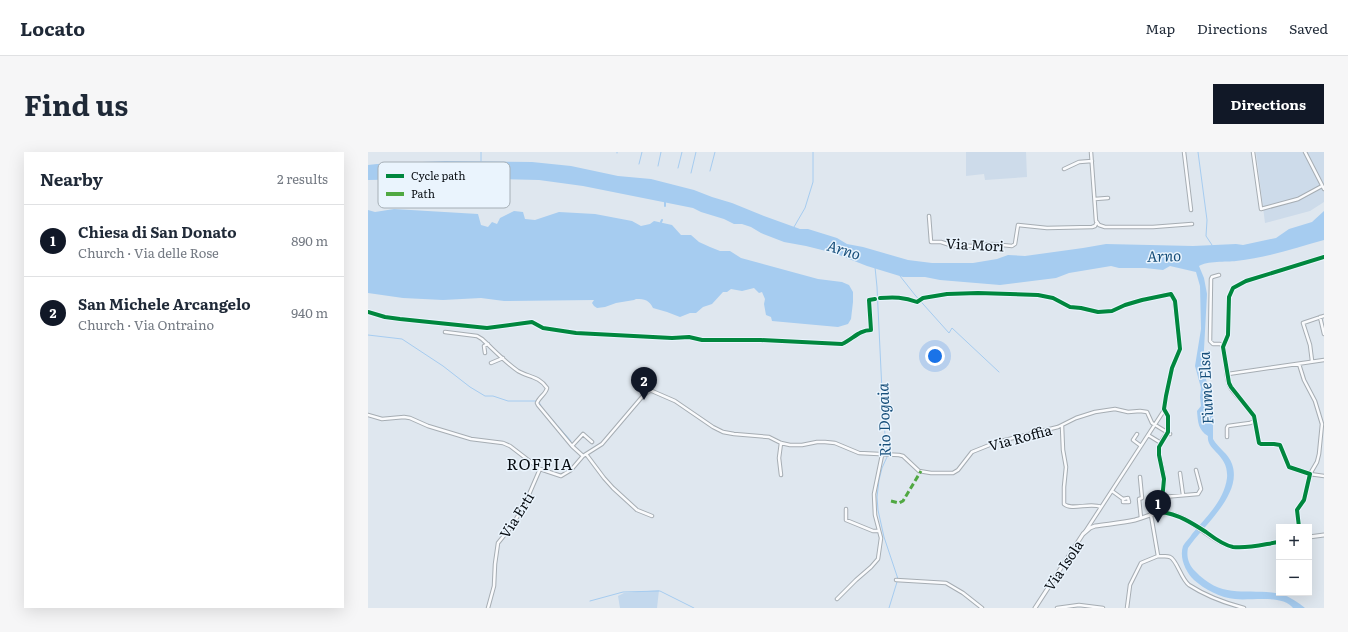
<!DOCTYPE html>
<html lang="en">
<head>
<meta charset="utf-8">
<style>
  body { margin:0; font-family:Literata,serif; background:#f6f6f7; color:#1f2937 }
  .controls { position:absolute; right:12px; bottom:12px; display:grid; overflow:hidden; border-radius:0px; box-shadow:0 4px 16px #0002 }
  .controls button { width:36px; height:36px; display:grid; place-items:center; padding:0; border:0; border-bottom:1px solid #e0e1e3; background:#fff; color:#1f2937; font:20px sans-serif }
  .you { position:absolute; left:567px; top:204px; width:14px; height:14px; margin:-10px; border:3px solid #fff; border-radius:50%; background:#1a73e8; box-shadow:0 0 0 6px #1a73e833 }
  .badge { display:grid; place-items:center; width:26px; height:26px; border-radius:50%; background:#111827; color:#fff; font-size:13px; font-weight:700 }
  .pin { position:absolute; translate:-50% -33px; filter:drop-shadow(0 1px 2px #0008) }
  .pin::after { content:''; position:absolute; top:21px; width:14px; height:12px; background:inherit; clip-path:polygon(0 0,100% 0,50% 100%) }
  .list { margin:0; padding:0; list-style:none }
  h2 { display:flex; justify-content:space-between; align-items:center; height:52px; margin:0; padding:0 16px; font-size:17px }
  h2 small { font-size:13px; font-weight:400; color:#747a83 }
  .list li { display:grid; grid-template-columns:26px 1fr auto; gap:12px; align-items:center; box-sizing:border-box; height:72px; padding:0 16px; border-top:1px solid #e0e1e3 }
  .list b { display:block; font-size:15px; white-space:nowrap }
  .list p { margin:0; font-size:13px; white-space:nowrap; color:#747a83 }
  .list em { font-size:13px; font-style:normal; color:#747a83 }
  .map { position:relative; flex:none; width:956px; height:456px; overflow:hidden; border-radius:0px }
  header { display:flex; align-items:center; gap:24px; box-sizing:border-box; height:56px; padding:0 20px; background:#fff; border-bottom:1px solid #e0e1e3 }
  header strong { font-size:19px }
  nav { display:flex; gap:22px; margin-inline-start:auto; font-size:14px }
  .intro { display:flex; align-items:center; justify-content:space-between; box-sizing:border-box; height:96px; padding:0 24px }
  h1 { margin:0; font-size:28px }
  .button { padding:10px 18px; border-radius:0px; background:#111827; color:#fff; font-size:14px; font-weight:700 }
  main { display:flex; gap:24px; padding:0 24px }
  aside { flex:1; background:#fff; border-radius:0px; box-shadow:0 4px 16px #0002 }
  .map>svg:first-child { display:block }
  .built { fill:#cddbea }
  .green { fill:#c3d8ed }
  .water { fill:#a6ccf0 }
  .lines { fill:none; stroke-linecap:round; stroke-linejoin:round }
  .stream { stroke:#a6ccf0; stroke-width:1 }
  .canal { stroke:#a6ccf0; stroke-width:2 }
  .minor-casing { stroke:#a6adb3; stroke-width:4.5 }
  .tertiary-casing { stroke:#a6adb3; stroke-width:5 }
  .minor { stroke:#fafbfd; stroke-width:2.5 }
  .tertiary { stroke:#fafbfd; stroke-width:3 }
  .quiet { stroke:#50a842; stroke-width:3; stroke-dasharray:6 3; stroke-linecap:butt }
  .cycleway-casing { stroke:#eaf4fd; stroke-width:6 }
  .cycleway { stroke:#00873e; stroke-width:4 }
  .labels { text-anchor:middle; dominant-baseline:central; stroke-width:3; stroke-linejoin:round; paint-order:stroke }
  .street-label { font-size:14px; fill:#080d12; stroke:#eaf4fd }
  .water-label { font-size:15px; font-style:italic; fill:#164e7a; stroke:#eaf4fd }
  .quarter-label { font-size:16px; letter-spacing:1px; fill:#080d12; stroke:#eaf4fd }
  .key { fill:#eaf4fd; stroke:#a6afb6; stroke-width:1 }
  .key-label { font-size:11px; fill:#080d12 }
</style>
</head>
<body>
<header>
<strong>Locato</strong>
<nav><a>Map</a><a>Directions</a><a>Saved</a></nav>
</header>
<div class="intro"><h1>Find us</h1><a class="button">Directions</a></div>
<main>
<aside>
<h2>Nearby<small>2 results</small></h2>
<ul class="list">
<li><span class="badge">1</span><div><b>Chiesa di San Donato</b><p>Church · Via delle Rose</p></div><em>890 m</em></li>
<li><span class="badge">2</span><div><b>San Michele Arcangelo</b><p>Church · Via Ontraino</p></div><em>940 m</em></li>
</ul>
</aside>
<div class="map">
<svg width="956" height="456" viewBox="0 0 956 456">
  <rect width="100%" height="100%" fill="#dfe7ef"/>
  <!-- built -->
  <path class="built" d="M598,0H658L659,25L617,28L616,22L598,24Z
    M888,0H956V50L942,59L897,71Z"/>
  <!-- green -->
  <path class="green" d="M291,438L289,456H252L250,444L256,441Z"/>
  <!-- water -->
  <path class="water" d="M77,9L164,10L203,14L250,24L283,27L326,38L344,45L364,51L396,64L432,77H440L469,86L479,92L495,95L540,108L564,111H605L629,107L640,103L657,104L715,96L738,92L825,94L868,92L875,93L908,86L921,77L944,70L956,59V88C927,96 899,106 868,109C859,110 838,109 831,114L836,126L839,142L835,216L845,254V287C850,296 861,302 864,312C875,342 835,374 820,396C818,405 821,413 827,419C855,449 879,435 913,442C922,445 930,450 937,456H925C915,442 882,449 867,447C853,446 836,437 826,428C818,420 811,406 815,394C817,390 822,386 824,382C838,365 856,349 859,326C861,302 838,299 840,284C830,278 830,270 829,259L833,254L832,245L833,236L827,214L833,177L832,134L828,120L802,114L795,118L777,116H751L743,114L701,121L688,126L632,133L572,128L557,125H535L499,114L466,101L438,94L416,90L393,81L383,75L374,72H366L356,67L333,60L325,56L215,34L171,28L96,26L0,28V13L9,12Z
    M26,57L110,62L113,73L120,75L124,70L129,72L132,66L146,59L155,60L157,67L167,68L191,60L227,62L264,69L273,74L282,72L286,69L304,73L313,83H323L331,90L342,95L352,99H362L373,106L450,127L474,130L481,133L485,140V150L483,167L480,172L470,175L404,169L403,165L398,163L396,152L397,147L394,140L391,141L386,136L374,139L363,137L359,140H355L344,152L335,155L328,161H322L312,165L299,160L285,156C281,148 277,147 268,147L266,148L248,151L237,155L229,156L226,154L224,151L226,148L136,149L113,146L75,148L35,146L0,141V58L7,60Z"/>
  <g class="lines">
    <!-- stream -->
    <path class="stream" d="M830,0L839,68L838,84L844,93
      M249,1V0
      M113,9V0
      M271,12L274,0
      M290,14L293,0
      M310,16L314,0
      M342,19L347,0
      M323,21L328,0
      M426,75L437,56L445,30V0
      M507,115L509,135L515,260L519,305L514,316L511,328L509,345L510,358L516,385L530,427
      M532,124L547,143L581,181L584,176L631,220
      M0,183L34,187L75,214L102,235L117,244H125L140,249H168
      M171,250L174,256L203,289
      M222,449L255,440L292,439L326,456
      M521,456L529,430"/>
    <!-- canal -->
    <path class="canal" d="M297,54V50
      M293,70L294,68"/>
    <defs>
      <path id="minor" d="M723,0L728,69L729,70
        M816,0L823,58
        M885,0L893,57L930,47L954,34
        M937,0L956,37
        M696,17L711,10L724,9
        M727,47L740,46
        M561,64L563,90H573L582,93L604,94L624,92L644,94L647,92L650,73L679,76L724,75L727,74L729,70
        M729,70L731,73L737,75H785L824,72
        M851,123L844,125L843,127L842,189L845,192H852L855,194C859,206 856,224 862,235C869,247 884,255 887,269L882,271L860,274L859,276V285
        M952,165L956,182
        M77,180L109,184L114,187C125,197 137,210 150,219C160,225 171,224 179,236C178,242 171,245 169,251L170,253L204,294L215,304
        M117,201L116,194L120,192
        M944,209L942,193L935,171L956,164
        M123,211L135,206
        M860,222L956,208
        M0,263L14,267L36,265L42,266L60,274L103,287L135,291L142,294L172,317L193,324L203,318L215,304L234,292L274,245L281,239H284L307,249L345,275L355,280L366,282L401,285L413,291L422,293H434L449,290H457L467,291L491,301L531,303L535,304L551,319L563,321H585L590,318L604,300L629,290L690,275L708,266L727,260L747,257L760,260L772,259L779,260L784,271L802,282
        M694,274L695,298L698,315L696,335V352C704,359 722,350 733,355
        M769,282L765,288L773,294
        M780,283L793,291
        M413,291L411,306L413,323
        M204,294L215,282L224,290
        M218,302L236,326L245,336L269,358L284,364
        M812,321L815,343
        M942,322L956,324
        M772,325L774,346L771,347L773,366
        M744,339L755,347L760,346
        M795,345L830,342L833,337L828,318
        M755,347V350H761L760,346
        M478,357V368L505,379H511
        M793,360C794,349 797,336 796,325C794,307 784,296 800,280
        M931,375L929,358L936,348L942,322L949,310L951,302L954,272L947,249L936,228L931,212
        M717,380L795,260L804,216L812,197L806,146L803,142L795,143
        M790,404C793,404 798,404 802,405C809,408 813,427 821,433C838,444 857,451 876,456
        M528,428L578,431L595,441L614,456
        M469,447L488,428L503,415L510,407L513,386L507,363L506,342L514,303
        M120,456L126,434L127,412L130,391L143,375L156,354L172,317
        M689,456L711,453L735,456
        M759,456L762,433L773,411L790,404L783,363"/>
      <path id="tertiary" d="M941,385L956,383
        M667,456L715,382L722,376L727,374C740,372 754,371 767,368C778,365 788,359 800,361C824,365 842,390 865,395C880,397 897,392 911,390"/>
    </defs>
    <!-- minor casing -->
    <use href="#minor" class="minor-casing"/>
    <!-- tertiary casing -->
    <use href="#tertiary" class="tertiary-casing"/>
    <!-- minor -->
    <use href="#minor" class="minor"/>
    <!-- tertiary -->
    <use href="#tertiary" class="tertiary"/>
    <!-- quiet -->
    <path class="quiet" d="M523,349L531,351L535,349L553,319"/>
    <defs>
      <path id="cycleway" d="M512,146C526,145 536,145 549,150L555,146L579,142L610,141L670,143L685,146L702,155L713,156L730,160L744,159L757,153L774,148L803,142L807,149L812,197L804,216L798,244L796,257L800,264V280L791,295V303L796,327L793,360C810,362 824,371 838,380C846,386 855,393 865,395C880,397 897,392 911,390
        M0,160L17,165L32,167L119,176L164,170L175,176L208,181L304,186L321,185L334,188H393L474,192C485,187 491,178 503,178L501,148L507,147
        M931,375L929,358L936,348L942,322L921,315L912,293L906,292H893L891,291L886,264L863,235L861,231L855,195L860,183L861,145L865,136L878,129L956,105"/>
    </defs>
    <!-- cycleway casing -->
    <use href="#cycleway" class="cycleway-casing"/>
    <!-- cycleway -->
    <use href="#cycleway" class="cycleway"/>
  </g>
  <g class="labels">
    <!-- street labels -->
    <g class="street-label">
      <text transform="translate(607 92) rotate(3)">Via Mori</text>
      <text transform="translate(652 285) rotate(-15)">Via Roffia</text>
      <text transform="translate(148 363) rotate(-58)">Via Erti</text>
      <text transform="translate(695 413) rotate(-56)">Via Isola</text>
    </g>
    <!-- water labels -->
    <g class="water-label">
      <text transform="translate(476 97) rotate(17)">Arno</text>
      <text transform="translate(796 103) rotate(-2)">Arno</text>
      <text transform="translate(837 236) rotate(-93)">Fiume Elsa</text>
      <text transform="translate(515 268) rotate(-92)">Rio Dogaia</text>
    </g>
    <!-- quarter labels -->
    <g class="quarter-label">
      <text x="172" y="311">ROFFIA</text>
    </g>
  </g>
  <!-- legend -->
  <rect x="10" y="10" width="132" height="46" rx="6" class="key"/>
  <rect x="18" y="22" width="18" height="4" fill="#00873e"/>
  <rect x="18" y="40" width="18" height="4" fill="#50a842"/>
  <g class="key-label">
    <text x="43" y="28">Cycle path</text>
    <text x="43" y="46">Path</text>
  </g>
</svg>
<div class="controls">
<button>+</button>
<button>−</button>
</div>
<div class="you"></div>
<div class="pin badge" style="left:790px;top:371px">1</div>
<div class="pin badge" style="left:276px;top:248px">2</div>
</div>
</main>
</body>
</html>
